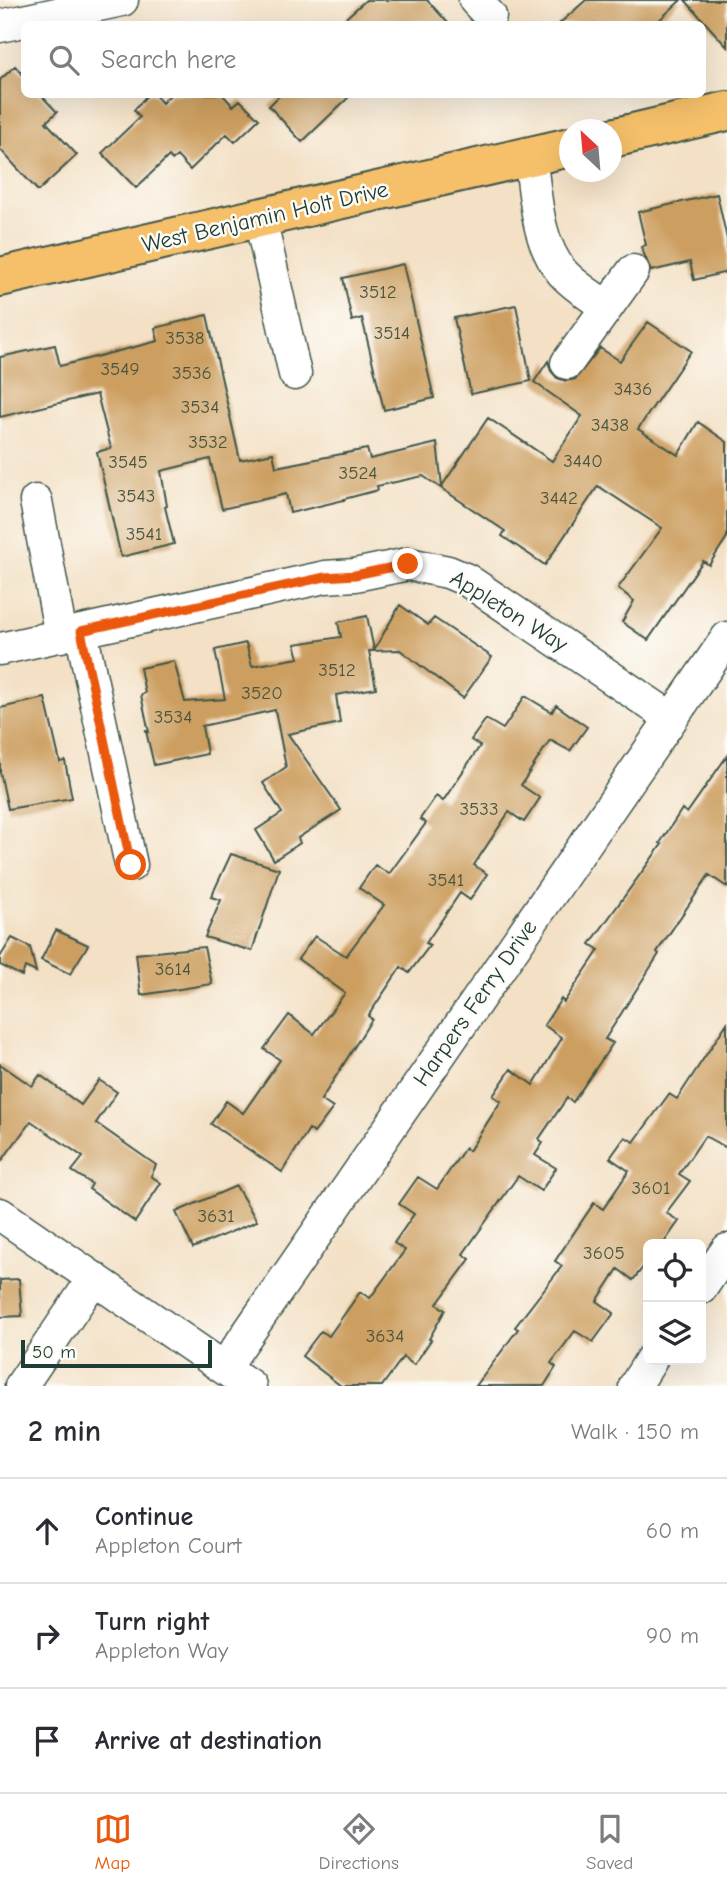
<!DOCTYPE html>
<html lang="en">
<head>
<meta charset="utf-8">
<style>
  body { margin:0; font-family:"Comic Neue",sans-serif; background:#f7f7f7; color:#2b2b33 }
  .controls { position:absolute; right:21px; bottom:21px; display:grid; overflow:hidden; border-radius:10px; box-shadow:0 7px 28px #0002 }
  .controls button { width:63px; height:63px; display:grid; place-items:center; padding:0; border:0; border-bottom:2px solid #e1e1e2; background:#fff; color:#2b2b33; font:35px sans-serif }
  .compass { position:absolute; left:559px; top:119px; width:63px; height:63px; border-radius:50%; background:#fff; box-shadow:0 7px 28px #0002; rotate:334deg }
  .scale { position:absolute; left:21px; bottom:18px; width:191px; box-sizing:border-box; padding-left:7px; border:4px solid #1f3d34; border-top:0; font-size:19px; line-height:24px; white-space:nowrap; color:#1f3d34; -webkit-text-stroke:5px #fdfcf7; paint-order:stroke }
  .stop { position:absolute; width:21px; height:21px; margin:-16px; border:5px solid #ea580c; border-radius:50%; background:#fff }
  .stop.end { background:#ea580c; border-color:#fff; box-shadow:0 2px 7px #0008 }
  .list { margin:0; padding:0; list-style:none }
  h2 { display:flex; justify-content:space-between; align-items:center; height:91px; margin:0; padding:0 28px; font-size:30px }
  h2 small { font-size:23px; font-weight:400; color:#7c7c81 }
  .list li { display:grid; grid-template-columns:46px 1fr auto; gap:21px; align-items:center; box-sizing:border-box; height:105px; padding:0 28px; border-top:2px solid #e1e1e2 }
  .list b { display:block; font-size:26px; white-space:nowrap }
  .list p { margin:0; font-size:23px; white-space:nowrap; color:#7c7c81 }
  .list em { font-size:23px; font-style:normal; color:#7c7c81 }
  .icon { flex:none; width:38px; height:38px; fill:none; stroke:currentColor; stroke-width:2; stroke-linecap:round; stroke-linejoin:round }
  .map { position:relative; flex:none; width:727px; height:1386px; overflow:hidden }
  .search { position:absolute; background:#fff; box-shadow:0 7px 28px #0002; left:21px; right:21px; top:21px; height:77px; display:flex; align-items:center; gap:18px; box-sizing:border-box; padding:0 24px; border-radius:10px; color:#7c7c81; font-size:26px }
  .sheet { height:406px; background:#fff }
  nav { display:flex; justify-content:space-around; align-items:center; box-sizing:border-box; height:98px; border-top:2px solid #e1e1e2; background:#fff; font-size:19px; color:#7c7c81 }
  nav a { display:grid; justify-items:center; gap:4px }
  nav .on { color:#ea580c }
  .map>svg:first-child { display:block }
  .building { fill:#cc9e5f }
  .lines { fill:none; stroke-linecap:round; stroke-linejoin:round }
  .minor-casing { stroke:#3f554a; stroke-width:35 }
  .major-casing { stroke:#3f554a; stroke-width:42 }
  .minor { stroke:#fff; stroke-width:32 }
  .major { stroke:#f6c06b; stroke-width:38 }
  .route { stroke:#ea580c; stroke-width:9 }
  .labels { text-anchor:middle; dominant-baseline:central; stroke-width:5; stroke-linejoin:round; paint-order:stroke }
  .number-label { font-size:19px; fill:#4a553f }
  .street-label { font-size:23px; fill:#1f3d34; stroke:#fdfcf7 }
</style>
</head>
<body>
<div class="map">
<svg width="727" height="1386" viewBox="0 0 727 1386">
  <rect width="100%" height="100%" fill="#fdfcf7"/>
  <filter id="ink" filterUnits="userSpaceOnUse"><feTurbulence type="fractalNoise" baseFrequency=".0143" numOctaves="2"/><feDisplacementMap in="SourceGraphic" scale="14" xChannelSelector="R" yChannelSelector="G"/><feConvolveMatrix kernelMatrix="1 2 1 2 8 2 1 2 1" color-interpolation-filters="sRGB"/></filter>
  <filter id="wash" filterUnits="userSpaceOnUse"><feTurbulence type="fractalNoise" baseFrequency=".00686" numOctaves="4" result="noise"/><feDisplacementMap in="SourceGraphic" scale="28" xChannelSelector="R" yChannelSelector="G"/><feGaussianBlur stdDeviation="1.57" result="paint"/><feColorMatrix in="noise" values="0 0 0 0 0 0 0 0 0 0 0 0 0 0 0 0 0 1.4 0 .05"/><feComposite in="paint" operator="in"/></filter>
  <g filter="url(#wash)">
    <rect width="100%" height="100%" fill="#f3e0c5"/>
    <g id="blocks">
      <!-- building -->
      <path class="building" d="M366,0H427L449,24H339Z
        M586,0H681L655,24H559Z
        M685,0H727V47Z
        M15,66L24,76V94H40L57,112L46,122L77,155L38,191L0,149V80Z
        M148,94H154L162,103L171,94H222L233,106L240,100L259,119L235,142L227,134L190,170L177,156L172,160L169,156L136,188L102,153L140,117L134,110Z
        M281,94H352L302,142L269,106Z
        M717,194L727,239V272L694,280L690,262L651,271L641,247L646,245L638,212Z
        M403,264L434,398L384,410L362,318L352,321L343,278Z
        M516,305L531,381L471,394L454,318Z
        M207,315L240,460L273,453L276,467L367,449L370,459L437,443L442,486L488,418L552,461L582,416L534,382L548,361L551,371L557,378L566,381L575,379L600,348L620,361L648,322L691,351L638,429L678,455L698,422L727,442V537L709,565L703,561L648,640L622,622L634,601L618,588L662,528L598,486L545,565L502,536L505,531L423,476L377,486L378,490L344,499V500L290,513L286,494L222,509L210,459L161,471L167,506L165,507L174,544L121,557L97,452L111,448L97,394L0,417V357L55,345L60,366L158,341L155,328Z
        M400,605L428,625L434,618L492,657L463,698L400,650L369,651L376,688L336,695L340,723L288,734L341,810L298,838L300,843L274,860L256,830L282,813L263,783L286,767L275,710L202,726L207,754L154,765L146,731L149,732L141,695L145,693L140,668L174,661L185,702L225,699L215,650L246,643L252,666L299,658L295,644L341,637L338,622L367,616L374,650Z
        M525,696L552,712L556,705L587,727L570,751L550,740L521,785L540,798L524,822L509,812L474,865L487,874L470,900L460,893L426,943L430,945L409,973L401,967L368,1016L372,1019L321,1100L333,1108L314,1133L309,1129L282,1172L211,1124L226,1101L243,1113L280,1060L264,1049L289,1015L314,1034L345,993L298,959L315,936L346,956L384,905L359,888L375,865L389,874L426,823L420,819L436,796L443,801L480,746L471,740L486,719L503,729Z
        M45,698L60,762L65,761L72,798L8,809L0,772V708Z
        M727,756V887L709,875L657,952L659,954L605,1039L613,1043L573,1102L567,1098L539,1139L543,1143L535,1155L556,1168L541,1191L518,1176L463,1254L470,1259L437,1304L445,1310L429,1339L431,1340L414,1365L403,1357L382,1386H341L302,1356L321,1331L329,1336L360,1292L370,1298L405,1250L394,1243L414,1214L399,1204L418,1177L437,1189L465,1148L469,1151L501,1101L493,1096L511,1069L533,1085L562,1038L544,1025L561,999L564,1002L599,950L590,944L662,844L660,843L682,809L687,813Z
        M231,854L279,869L252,951L205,937L221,900L211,897Z
        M56,930L88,945L70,974L41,960Z
        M12,938L30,947L36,972L25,967L22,976L0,965V957Z
        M204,947L212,984L141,995L136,954Z
        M727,1023V1148L705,1136L679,1174L690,1181L666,1213L679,1221L663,1244H648V1261L633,1280L618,1269L597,1301L614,1313L593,1342L575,1331L551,1363L556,1367L544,1386H476L518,1329L515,1327L562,1266L555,1261L594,1203L603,1209L629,1171L610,1158L625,1137L634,1142L669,1094L677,1099Z
        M0,1064L32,1086L40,1075L81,1105L99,1080L117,1092L96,1123L156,1165L151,1176L161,1183L135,1222L89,1189L92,1184L72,1171L83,1157L31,1121L0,1163Z
        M236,1186L257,1221L193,1248L176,1212Z
        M19,1279L22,1316L0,1317V1280Z"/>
    </g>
  </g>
  <g filter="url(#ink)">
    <use href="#blocks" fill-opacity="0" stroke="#3f554a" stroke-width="2"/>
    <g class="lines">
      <defs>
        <path id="minor" d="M475,0L490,16
          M0,26L122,0
          M530,156C536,194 536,241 562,272C574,286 592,296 606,307
          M260,218L295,374
          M567,363L633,271
          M36,501L61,636
          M81,631L131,865
          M0,649L325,577L355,575L408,564L448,572L467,580L671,718
          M0,1214L250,1386
          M701,1288L727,1250
          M224,1368L727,638
          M21,1386L94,1278
          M635,1386L651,1360"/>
        <path id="major" d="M612,138L727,111
          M0,277L570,147"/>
      </defs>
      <!-- minor casing -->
      <use href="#minor" class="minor-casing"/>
      <!-- major casing -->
      <use href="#major" class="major-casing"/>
      <!-- minor -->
      <use href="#minor" class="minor"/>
      <!-- major -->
      <use href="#major" class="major"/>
    </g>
  </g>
  <g class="lines" filter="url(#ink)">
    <!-- route -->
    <path class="route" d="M131,865L81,631L325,577L355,575L408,564"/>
  </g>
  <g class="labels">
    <!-- number labels -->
    <g class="number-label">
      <text x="378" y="292">3512</text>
      <text x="392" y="333">3514</text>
      <text x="185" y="338">3538</text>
      <text x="120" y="369">3549</text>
      <text x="192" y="373">3536</text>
      <text x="633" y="389">3436</text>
      <text x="200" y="407">3534</text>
      <text x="610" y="425">3438</text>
      <text x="208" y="442">3532</text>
      <text x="583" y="461">3440</text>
      <text x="128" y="462">3545</text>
      <text x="358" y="473">3524</text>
      <text x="136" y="496">3543</text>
      <text x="559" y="498">3442</text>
      <text x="144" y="534">3541</text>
      <text x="337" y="670">3512</text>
      <text x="262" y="693">3520</text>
      <text x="173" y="717">3534</text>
      <text x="479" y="809">3533</text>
      <text x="446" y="880">3541</text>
      <text x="173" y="969">3614</text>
      <text x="651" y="1188">3601</text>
      <text x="216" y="1216">3631</text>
      <text x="604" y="1253">3605</text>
      <text x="385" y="1336">3634</text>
    </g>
    <!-- street labels -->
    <g class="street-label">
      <text transform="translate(265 217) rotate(-13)">West Benjamin Holt Drive</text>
      <text transform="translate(509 611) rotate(32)">Appleton Way</text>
      <text transform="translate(475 1003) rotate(-55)">Harpers Ferry Drive</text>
    </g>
  </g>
</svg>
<div class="controls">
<button><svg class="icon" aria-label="locate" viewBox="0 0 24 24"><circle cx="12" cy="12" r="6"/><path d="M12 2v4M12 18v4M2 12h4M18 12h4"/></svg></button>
<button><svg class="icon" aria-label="layers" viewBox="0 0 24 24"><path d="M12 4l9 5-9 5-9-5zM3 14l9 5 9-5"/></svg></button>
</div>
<svg class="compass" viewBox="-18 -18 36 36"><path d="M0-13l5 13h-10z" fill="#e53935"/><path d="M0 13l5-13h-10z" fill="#7c7c81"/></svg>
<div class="scale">50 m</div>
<div class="stop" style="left:131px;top:865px"></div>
<div class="stop end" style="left:408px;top:564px"></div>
<div class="search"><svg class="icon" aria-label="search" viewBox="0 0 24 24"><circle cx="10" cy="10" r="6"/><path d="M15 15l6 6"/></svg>Search here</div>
</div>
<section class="sheet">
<h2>2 min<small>Walk · 150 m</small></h2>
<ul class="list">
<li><svg class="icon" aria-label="ahead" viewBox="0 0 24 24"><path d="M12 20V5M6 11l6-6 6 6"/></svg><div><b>Continue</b><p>Appleton Court</p></div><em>60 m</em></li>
<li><svg class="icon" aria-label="right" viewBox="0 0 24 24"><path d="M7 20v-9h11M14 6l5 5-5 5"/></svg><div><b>Turn right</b><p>Appleton Way</p></div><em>90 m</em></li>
<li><svg class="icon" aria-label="arrive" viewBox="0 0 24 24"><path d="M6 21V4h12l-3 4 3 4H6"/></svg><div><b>Arrive at destination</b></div></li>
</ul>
</section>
<nav>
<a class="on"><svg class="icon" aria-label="map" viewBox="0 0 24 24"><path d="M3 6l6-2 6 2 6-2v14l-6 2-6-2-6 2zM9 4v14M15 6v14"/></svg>Map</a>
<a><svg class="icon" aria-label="directions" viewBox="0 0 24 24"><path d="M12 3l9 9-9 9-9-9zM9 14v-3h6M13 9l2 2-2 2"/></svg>Directions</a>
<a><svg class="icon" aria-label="saved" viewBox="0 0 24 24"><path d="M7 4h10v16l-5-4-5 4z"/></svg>Saved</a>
</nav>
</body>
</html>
